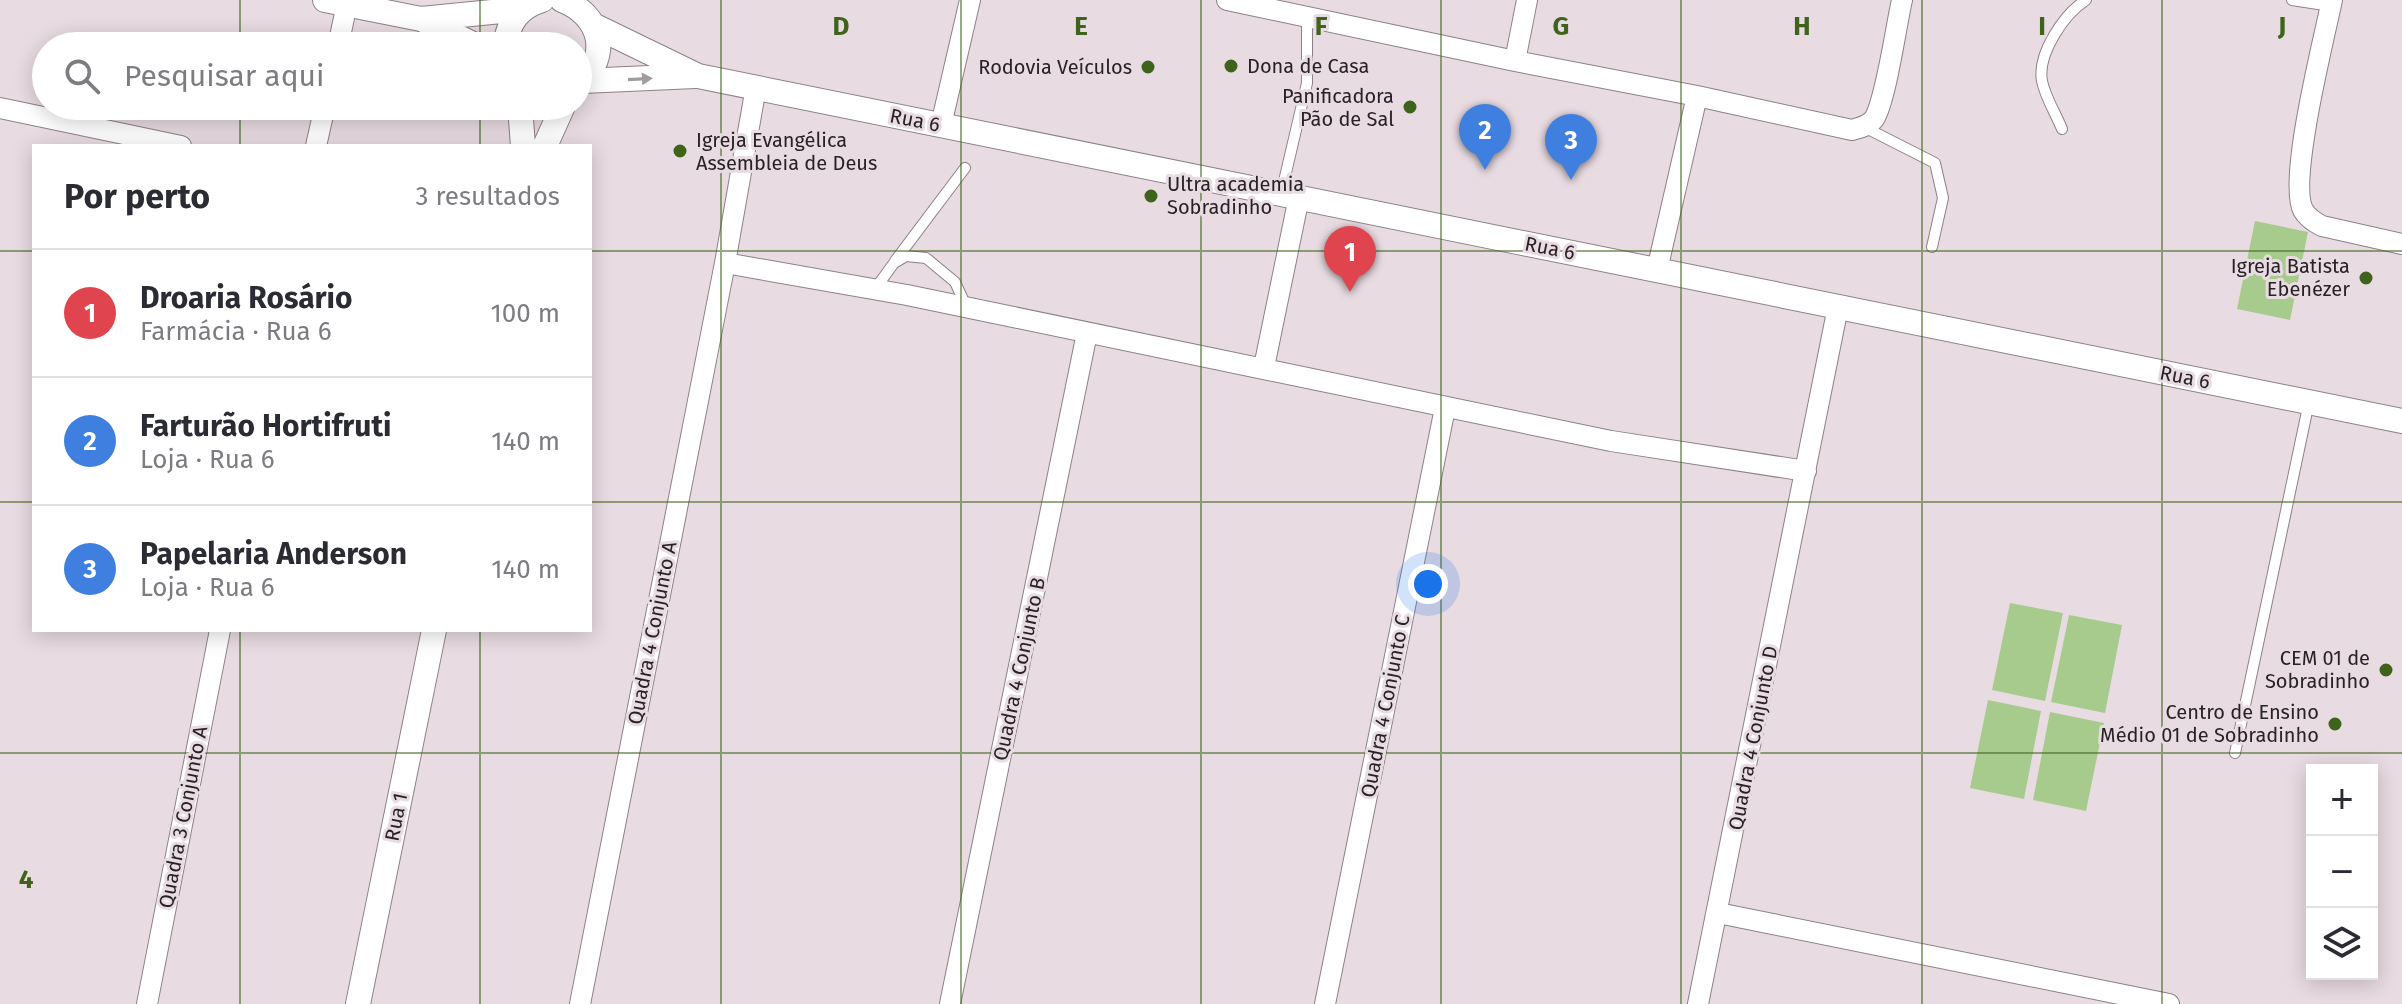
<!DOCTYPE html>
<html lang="pt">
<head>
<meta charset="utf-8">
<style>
  body { margin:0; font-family:"Fira Sans",sans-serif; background:#f2f2f3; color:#2b2b33 }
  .controls { position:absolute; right:24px; bottom:24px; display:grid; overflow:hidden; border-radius:0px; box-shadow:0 4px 20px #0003 }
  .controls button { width:72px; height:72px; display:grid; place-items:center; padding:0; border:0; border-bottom:2px solid #e1e1e2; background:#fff; color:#2b2b33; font:40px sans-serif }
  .you { position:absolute; left:1428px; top:584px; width:28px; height:28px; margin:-20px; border:6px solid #fff; border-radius:50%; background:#1a73e8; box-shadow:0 0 0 12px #1a73e833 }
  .badge { display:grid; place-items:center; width:52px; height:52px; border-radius:50%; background:#3e631b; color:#fff; font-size:26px; font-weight:700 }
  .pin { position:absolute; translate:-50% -66px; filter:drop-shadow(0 2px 4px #0008) }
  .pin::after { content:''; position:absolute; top:42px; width:28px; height:24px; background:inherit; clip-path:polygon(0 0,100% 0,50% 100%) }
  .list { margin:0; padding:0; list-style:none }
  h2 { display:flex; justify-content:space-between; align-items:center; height:104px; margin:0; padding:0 32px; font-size:34px }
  h2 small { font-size:26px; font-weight:400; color:#7c7c81 }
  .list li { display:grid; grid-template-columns:52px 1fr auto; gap:24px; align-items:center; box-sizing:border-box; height:128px; padding:0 32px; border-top:2px solid #e1e1e2 }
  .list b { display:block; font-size:30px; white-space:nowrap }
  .list p { margin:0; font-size:26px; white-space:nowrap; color:#7c7c81 }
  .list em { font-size:26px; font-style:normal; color:#7c7c81 }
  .icon { flex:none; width:44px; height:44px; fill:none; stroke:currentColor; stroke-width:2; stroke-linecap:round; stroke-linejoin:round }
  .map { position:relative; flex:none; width:2402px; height:1004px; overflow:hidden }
  .search { position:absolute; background:#fff; box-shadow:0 4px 20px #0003; left:32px; top:32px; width:560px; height:88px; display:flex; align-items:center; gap:20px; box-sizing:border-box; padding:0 28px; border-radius:44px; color:#7c7c81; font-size:30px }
  .panel { position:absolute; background:#fff; box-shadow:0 4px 20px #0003; left:32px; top:144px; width:560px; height:488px; border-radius:0px }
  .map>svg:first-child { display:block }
  .green { fill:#a7cb8d }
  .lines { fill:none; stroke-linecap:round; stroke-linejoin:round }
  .service-casing { stroke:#8d8188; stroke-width:12 }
  .minor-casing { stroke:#8d8188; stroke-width:22 }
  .tertiary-casing { stroke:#8d8188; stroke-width:26 }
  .service { stroke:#fff; stroke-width:10 }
  .minor { stroke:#fff; stroke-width:20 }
  .tertiary { stroke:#fff; stroke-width:24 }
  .oneway { fill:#9e9c9d }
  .grid { fill:none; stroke:#3e631b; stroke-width:2; stroke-opacity:0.55 }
  .poi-dot { fill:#3e631b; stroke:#e8dbe2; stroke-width:3 }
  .labels { text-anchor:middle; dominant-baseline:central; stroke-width:6; stroke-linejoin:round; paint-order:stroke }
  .poi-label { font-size:20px; fill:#272225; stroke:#e8dbe2; text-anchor:end }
  .street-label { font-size:20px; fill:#272225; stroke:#e8dbe2 }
  .grid-label { font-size:26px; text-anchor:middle; font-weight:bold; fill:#3e631b; stroke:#e8dbe2; stroke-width:6; stroke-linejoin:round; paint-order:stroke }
</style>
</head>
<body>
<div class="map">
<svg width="2402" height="1004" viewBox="0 0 2402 1004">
  <rect width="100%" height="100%" fill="#e8dbe2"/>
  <!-- green -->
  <path class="green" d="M2255,221L2308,232L2290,320L2237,309Z
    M2010,603L2063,613L2045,701L1992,690Z
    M2069,615L2122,625L2105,713L2051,702Z
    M1988,700L2041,711L2024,799L1970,788Z
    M2050,712L2104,723L2086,811L2033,800Z"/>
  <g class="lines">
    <defs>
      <path id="service" d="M2292,0L2331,6
        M1864,127L1935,163L1943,198L1932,247
        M2062,129C2056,114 2045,97 2042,81C2037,54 2064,14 2086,0
        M1281,194L1307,83V17
        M895,261L965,168
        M875,289L894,263L906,256L926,258L955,282L966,306
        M2235,753L2309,402"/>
      <path id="minor" d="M1227,0L1515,61L1697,96L1852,130C1860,128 1868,126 1874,119C1886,100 1896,26 1902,0
        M2332,0C2324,39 2288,180 2303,210C2307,217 2314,222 2322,226L2402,244
        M338,46L347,4
        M1515,61L1527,0
        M0,108L181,146
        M941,125L970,0
        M316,146L325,106
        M725,263L907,295L1611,441L1806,471
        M1657,270L1697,96
        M1264,367L1299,197
        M1718,913L2169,1004
        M147,1004L220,630
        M580,1004L725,263L756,87
        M950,1004L1087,333
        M1325,1004L1445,408
        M1698,1004L1838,307"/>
      <path id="tertiary" d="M325,0L421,19L477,46
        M562,0C601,15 612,56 578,84
        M421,19L522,9
        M595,26L698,76L2402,421
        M505,46C508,22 519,7 542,0
        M582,81L695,76
        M520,106L523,146
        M545,146L563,106
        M358,1004L434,630"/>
    </defs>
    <!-- service casing -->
    <use href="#service" class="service-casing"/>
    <!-- minor casing -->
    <use href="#minor" class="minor-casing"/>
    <!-- tertiary casing -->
    <use href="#tertiary" class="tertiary-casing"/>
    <!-- service -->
    <use href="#service" class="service"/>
    <!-- minor -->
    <use href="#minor" class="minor"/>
    <!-- tertiary -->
    <use href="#tertiary" class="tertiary"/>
  </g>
  <!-- one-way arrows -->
  <defs><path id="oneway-solid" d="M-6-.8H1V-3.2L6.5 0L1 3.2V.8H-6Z" transform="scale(2)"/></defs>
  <use class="oneway" href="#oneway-solid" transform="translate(640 79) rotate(-3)"/>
  <!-- grid -->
  <path class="grid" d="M240,0V46M480,0V46M721,0V1004M961,0V1004M1201,0V1004M1441,0V1004M1681,0V1004M1922,0V1004M2162,0V1004M240,106V146M480,106V146M0,251H34M590,251H2402M0,502H34M590,502H2402M240,630V1004M480,630V1004M0,753H2402"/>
  <!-- markers -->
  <g class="poi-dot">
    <circle cx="1231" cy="66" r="8"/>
    <circle cx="1148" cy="67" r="8"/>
    <circle cx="1410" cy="107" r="8"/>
    <circle cx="680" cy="151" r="8"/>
    <circle cx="1151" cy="196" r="8"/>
    <circle cx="2366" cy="278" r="8"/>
    <circle cx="2386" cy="670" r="8"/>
    <circle cx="2335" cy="724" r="8"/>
  </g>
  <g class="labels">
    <!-- poi labels -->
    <g class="poi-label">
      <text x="1247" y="66" text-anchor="start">Dona de Casa</text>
      <text x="1132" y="67">Rodovia Veículos</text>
      <text x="1394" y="96">Panificadora<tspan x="1394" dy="23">Pão de Sal</tspan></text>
      <text x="696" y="140" text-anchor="start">Igreja Evangélica<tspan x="696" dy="23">Assembleia de Deus</tspan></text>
      <text x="1167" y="184" text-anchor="start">Ultra academia<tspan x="1167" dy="23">Sobradinho</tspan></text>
      <text x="2350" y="266">Igreja Batista<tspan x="2350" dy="23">Ebenézer</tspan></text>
      <text x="2370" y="658">CEM 01 de<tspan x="2370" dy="23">Sobradinho</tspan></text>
      <text x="2319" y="712">Centro de Ensino<tspan x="2319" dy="23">Médio 01 de Sobradinho</tspan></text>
    </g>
    <!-- street labels -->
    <g class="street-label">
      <text transform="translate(915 120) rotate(11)">Rua 6</text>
      <text transform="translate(1550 248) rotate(11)">Rua 6</text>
      <text transform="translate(2185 377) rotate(11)">Rua 6</text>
      <text transform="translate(652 633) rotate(-79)">Quadra 4 Conjunto A</text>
      <text transform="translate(1019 669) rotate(-78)">Quadra 4 Conjunto B</text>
      <text transform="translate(1385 706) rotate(-79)">Quadra 4 Conjunto C</text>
      <text transform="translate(1753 738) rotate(-79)">Quadra 4 Conjunto D</text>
      <text transform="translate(183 817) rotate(-79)">Quadra 3 Conjunto A</text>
      <text transform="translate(396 817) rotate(-79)">Rua 1</text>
    </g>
  </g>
  <g class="grid-label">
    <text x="841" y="35">D</text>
    <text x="1081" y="35">E</text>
    <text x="1321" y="35">F</text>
    <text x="1561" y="35">G</text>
    <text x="1802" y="35">H</text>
    <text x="2042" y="35">I</text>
    <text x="2282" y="35">J</text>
    <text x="26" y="888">4</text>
  </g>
</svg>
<div class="controls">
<button>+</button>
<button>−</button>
<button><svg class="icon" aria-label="layers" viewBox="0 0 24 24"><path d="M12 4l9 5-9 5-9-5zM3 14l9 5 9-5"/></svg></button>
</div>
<div class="you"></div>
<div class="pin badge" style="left:1350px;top:292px;background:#e0444e">1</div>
<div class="pin badge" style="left:1485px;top:170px;background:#3f7fe0">2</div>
<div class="pin badge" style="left:1571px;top:180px;background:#3f7fe0">3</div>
<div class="search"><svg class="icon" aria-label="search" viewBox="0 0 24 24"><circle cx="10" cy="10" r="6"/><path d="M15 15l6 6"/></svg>Pesquisar aqui</div>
<section class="panel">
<h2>Por perto<small>3 resultados</small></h2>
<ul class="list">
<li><span class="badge" style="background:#e0444e">1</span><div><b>Droaria Rosário</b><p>Farmácia · Rua 6</p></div><em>100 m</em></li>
<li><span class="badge" style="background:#3f7fe0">2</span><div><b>Farturão Hortifruti</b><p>Loja · Rua 6</p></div><em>140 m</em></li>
<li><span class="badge" style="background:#3f7fe0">3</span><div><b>Papelaria Anderson</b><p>Loja · Rua 6</p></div><em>140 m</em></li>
</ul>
</section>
</div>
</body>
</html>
